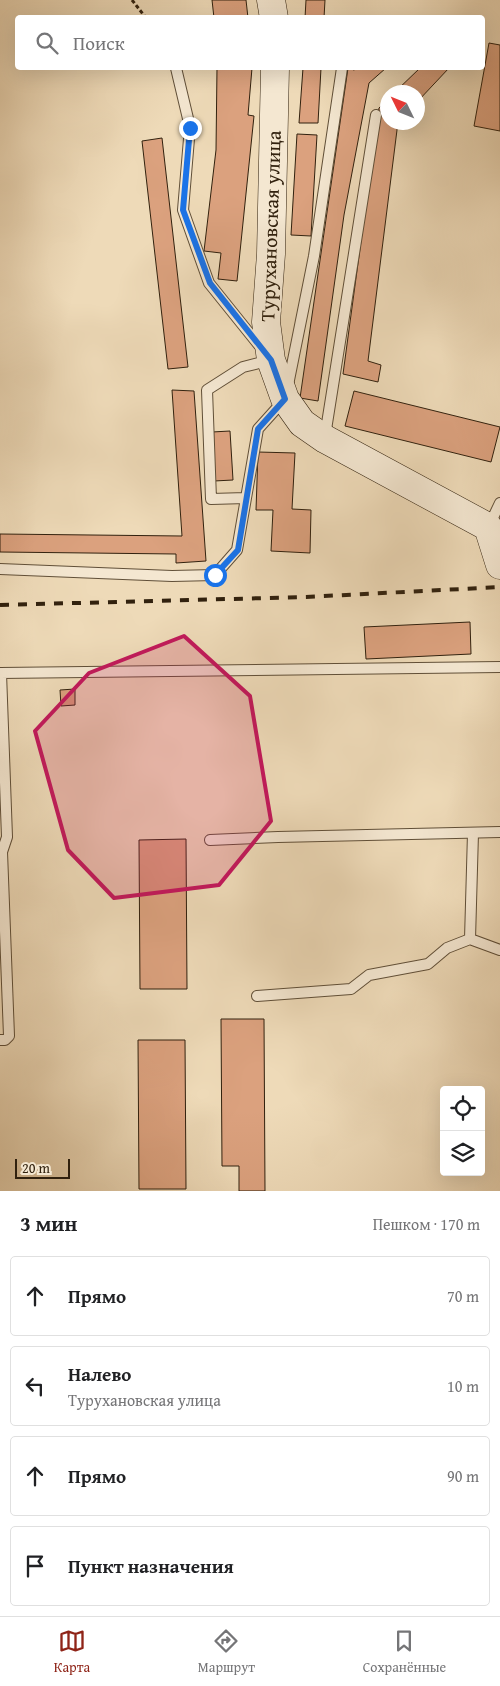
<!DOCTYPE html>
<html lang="ru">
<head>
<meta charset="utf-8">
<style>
  body { margin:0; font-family:"Gentium Book Plus",serif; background:#f6f6f6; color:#202124 }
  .controls { position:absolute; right:15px; bottom:15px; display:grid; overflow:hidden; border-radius:5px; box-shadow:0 5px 20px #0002 }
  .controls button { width:45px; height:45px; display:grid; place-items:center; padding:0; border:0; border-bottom:1px solid #e0e0e0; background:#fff; color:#202124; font:25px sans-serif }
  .compass { position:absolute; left:380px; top:85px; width:45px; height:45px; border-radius:50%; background:#fff; box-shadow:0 5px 20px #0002; rotate:313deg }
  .scale { position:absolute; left:15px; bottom:12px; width:55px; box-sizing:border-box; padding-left:5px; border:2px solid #31210e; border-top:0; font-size:14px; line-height:18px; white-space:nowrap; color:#31210e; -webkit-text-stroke:4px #f4e7d1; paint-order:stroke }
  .stop { position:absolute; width:15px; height:15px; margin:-11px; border:4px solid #1a73e8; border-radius:50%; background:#fff }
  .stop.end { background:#1a73e8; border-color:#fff; box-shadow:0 1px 5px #0008 }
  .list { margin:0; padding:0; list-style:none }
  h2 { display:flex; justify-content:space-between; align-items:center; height:65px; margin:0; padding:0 20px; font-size:21px }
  h2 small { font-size:16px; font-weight:400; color:#757577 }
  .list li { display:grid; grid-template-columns:32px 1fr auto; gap:15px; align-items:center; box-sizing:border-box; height:80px; margin:0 10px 10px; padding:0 10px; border:1px solid #e0e0e0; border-radius:5px }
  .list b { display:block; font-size:19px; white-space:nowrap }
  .list p { margin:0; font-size:16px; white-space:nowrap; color:#757577 }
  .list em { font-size:16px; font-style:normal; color:#757577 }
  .icon { flex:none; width:28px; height:28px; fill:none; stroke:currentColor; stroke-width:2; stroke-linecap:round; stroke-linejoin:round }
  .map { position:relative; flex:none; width:500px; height:1191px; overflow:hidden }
  .search { position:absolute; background:#fff; box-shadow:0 5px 20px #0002; left:15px; right:15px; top:15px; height:55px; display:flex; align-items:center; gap:12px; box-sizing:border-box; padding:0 18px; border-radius:5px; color:#757577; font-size:19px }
  .sheet { height:425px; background:#fff }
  nav { display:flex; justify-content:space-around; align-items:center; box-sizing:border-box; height:70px; border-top:1px solid #e0e0e0; background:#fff; font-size:14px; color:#757577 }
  nav a { display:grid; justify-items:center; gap:2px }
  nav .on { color:#8f2418 }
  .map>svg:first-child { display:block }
  .building { fill:#dba17e; stroke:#31210e }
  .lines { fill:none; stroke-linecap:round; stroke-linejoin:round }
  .lane-casing { stroke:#604f38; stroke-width:12 }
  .secondary-casing { stroke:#31210e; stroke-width:29 }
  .path { stroke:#31210e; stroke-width:3; stroke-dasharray:4 2.5; stroke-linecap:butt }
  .lane { stroke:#f4e7d1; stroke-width:10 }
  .secondary { stroke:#f4e7d1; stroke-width:28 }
  .rail { stroke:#31210e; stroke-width:4; stroke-dasharray:9 9; stroke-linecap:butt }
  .route { stroke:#1a73e8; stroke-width:6 }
  .marked { fill:#c2185b; fill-opacity:0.2; stroke:#c2185b; stroke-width:4; stroke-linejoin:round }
  .labels { text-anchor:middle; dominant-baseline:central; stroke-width:4; stroke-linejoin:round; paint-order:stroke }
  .street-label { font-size:20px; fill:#31210e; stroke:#f4e7d1 }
</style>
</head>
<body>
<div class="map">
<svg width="500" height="1191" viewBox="0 0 500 1191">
  <rect width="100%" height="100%" fill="#eedab8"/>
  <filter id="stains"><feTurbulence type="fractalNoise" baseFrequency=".004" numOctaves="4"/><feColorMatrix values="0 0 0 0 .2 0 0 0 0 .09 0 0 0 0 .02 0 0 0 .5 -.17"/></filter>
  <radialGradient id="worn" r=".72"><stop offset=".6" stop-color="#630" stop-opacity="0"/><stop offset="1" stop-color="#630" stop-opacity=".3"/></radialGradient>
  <!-- building -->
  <path class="building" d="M212,0H246L248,18H214Z
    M306,0H325L324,18H305Z
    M489,43L500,45V131L474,126Z
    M217,68H252L248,115L254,116L237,281L218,279L221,253L204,251L216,150Z
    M303,68H321L318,123H299Z
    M348,68L354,70L357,68H386L369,83L344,215L318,401L300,398Z
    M420,68H449L418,101V92H395Z
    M388,99V122H398L368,361L381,365L378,382L343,374L379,108Z
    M297,134L317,135L311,236L291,235Z
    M162,138L188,367L168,369L142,141Z
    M172,390L194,391L206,561L176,563V554L0,552V534L182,536Z
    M354,391L500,427L491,462L345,426Z
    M230,431L233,480L214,481L212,432Z
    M258,452L295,453L292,509L311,510L310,553L271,551L273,510H256Z
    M470,622L471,654L366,659L364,627Z
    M75,689V705L61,706L60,690Z
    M186,839L187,989H140L139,840Z
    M221,1019H264L265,1191H239V1166H222Z
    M138,1040H185L186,1189H139Z"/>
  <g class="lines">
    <defs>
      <path id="lane" d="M176,68L190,127L183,210L209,283L262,349
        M288,385L314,256L342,68
        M325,436L376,115
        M246,498L211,499L207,390L243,367L271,360
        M489,526L500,503
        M0,569L172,576L215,575L237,550L258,429L285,399
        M0,673L500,667
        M210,840L278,837L500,832
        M470,939L473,833
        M257,996L351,989L369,975L428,964L447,948L470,939L500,950
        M0,1040H5L9,1036L2,852L7,837L1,673"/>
      <path id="secondary" d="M271,0L274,18
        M275,68L271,254L266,322L271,360L285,399L302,423L325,439L488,527L500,565"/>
    </defs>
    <!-- lane casing -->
    <use href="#lane" class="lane-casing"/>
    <!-- secondary casing -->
    <use href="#secondary" class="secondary-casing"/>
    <!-- path -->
    <path class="path" d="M132,0L146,18"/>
    <!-- lane -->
    <use href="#lane" class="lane"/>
    <!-- secondary -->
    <use href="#secondary" class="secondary"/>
    <!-- rail -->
    <path class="rail" d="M0,605L306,597L500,587"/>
  </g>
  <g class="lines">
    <!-- route -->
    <path class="route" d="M190,128L183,210L210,283L271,360L285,399L258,429L238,550L215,575"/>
  </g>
  <!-- marked area -->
  <path class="marked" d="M184,636L250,696L271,821L219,885L114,898L68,850L35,731L89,673Z"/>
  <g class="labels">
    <!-- street labels -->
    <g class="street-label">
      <text transform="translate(270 226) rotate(-88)">Турухановская улица</text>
    </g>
  </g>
  <rect width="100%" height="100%" filter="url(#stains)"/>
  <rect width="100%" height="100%" fill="url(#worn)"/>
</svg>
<div class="controls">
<button><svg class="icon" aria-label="locate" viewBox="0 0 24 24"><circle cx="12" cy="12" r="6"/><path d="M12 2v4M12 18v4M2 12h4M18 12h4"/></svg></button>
<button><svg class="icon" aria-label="layers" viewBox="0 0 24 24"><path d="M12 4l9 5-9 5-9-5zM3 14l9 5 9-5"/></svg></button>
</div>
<svg class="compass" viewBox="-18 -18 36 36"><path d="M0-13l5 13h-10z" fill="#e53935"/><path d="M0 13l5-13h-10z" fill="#757577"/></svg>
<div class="scale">20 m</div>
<div class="stop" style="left:215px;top:575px"></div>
<div class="stop end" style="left:190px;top:128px"></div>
<div class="search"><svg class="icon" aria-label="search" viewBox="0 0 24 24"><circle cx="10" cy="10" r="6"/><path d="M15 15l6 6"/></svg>Поиск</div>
</div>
<section class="sheet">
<h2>3 мин<small>Пешком · 170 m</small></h2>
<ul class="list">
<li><svg class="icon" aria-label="ahead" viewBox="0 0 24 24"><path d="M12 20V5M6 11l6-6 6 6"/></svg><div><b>Прямо</b></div><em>70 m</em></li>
<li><svg class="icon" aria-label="left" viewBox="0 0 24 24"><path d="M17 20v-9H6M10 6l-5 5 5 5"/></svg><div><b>Налево</b><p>Турухановская улица</p></div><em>10 m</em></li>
<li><svg class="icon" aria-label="ahead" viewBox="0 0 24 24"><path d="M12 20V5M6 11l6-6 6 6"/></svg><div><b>Прямо</b></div><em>90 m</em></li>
<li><svg class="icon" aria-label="arrive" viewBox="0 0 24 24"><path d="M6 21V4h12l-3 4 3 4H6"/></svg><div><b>Пункт назначения</b></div></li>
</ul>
</section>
<nav>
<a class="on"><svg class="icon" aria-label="map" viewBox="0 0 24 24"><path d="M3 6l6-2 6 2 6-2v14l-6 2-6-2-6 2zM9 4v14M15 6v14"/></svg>Карта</a>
<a><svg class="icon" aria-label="directions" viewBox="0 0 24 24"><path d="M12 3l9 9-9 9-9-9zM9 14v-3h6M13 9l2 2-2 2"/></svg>Маршрут</a>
<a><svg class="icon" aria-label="saved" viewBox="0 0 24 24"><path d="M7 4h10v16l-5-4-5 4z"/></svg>Сохранённые</a>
</nav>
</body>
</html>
